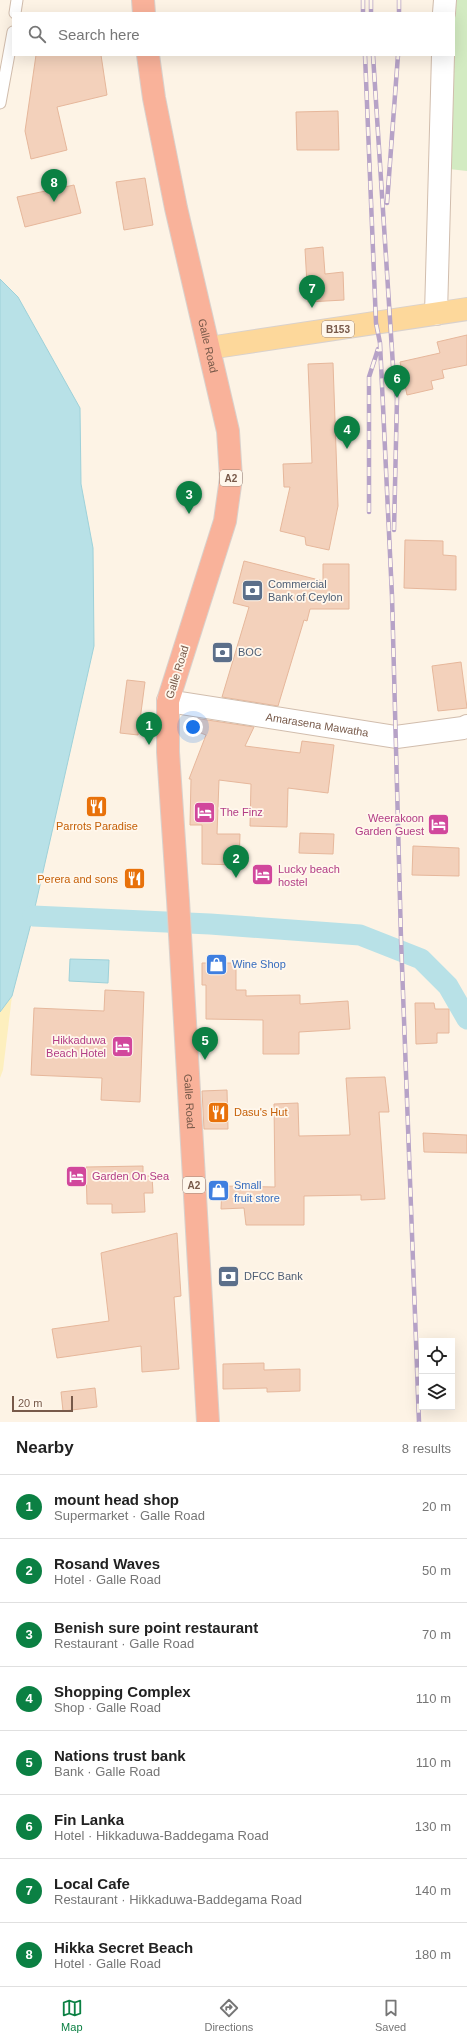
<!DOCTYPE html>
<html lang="en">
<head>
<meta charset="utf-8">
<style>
  body { margin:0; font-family:Arial,sans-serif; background:#f2f2f2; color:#222 }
  .controls { position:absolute; right:12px; bottom:12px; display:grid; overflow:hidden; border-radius:0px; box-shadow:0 4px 16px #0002 }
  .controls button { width:36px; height:36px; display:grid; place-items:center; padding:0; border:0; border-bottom:1px solid #e0e0e0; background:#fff; color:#222; font:20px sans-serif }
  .scale { position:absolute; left:12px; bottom:10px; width:61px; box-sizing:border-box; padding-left:4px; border:2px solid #775949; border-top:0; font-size:11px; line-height:14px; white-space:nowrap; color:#775949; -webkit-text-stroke:3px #fff7ec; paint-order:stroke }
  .you { position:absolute; left:193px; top:727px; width:14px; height:14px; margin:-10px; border:3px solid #fff; border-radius:50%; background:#1a73e8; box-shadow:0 0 0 6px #1a73e833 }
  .badge { display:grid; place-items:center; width:26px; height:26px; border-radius:50%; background:#0b8043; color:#fff; font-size:13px; font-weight:700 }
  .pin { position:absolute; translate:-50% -33px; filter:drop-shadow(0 1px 2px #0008) }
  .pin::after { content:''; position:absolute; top:21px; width:14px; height:12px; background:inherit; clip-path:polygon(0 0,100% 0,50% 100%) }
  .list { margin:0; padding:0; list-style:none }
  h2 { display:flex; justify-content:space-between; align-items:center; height:52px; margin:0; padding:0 16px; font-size:17px }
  h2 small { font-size:13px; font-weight:400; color:#767676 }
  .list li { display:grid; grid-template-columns:26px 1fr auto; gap:12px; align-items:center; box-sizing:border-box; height:64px; padding:0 16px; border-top:1px solid #e0e0e0 }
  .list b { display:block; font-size:15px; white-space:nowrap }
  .list p { margin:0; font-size:13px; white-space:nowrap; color:#767676 }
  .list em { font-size:13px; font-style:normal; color:#767676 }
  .icon { flex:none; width:22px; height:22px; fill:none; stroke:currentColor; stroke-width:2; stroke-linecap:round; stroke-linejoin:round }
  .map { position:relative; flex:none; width:467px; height:1422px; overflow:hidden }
  .search { position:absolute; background:#fff; box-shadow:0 4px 16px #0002; left:12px; right:12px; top:12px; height:44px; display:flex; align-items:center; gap:10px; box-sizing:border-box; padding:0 14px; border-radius:0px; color:#767676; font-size:15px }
  .sheet { height:564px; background:#fff }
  nav { display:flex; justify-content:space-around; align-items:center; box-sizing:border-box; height:56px; border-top:1px solid #e0e0e0; background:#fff; font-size:11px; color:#767676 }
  nav a { display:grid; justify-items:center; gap:2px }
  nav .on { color:#0b8043 }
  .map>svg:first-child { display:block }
  .green { fill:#d3ebc2 }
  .sand { fill:#fdefbe }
  .water { fill:#b8e1e7; stroke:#9ed1d9 }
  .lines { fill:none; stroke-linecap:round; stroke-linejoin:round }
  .canal { stroke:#b8e1e7; stroke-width:21 }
  .building { fill:#f3d1bb; stroke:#e6b79b }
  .lane-casing { stroke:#d1bdad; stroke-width:13 }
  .street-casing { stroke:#d1bdad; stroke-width:24 }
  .primary-casing { stroke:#d9d1cc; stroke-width:24 }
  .highway-casing { stroke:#d9d1cc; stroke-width:24 }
  .lane { stroke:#fff; stroke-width:11 }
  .street { stroke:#fff; stroke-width:22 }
  .primary { stroke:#fdd89b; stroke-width:22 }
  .highway { stroke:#f9b29a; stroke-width:22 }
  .rail-casing { stroke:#b6a2c7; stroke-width:4.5 }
  .rail { stroke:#fff7ec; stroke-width:3; stroke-dasharray:9; stroke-linecap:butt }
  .labels { text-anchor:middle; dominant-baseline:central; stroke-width:3.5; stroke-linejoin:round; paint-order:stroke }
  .shield { fill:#fff7ec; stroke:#a0887a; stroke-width:1 }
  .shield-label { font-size:10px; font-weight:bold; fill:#775949 }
  .street-label { font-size:11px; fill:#775949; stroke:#fff7ec }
  .service-label { font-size:11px; fill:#4e5e75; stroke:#fff7ec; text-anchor:start }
  .hotel-label { font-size:11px; fill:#b23c85; stroke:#fff7ec; text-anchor:start }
  .food-label { font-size:11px; fill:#c56008; stroke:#fff7ec }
  .shop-label { font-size:11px; fill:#366cbe; stroke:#fff7ec; text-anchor:start }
</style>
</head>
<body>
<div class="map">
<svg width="467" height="1422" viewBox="0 0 467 1422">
  <rect width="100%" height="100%" fill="#fdf3e5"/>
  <!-- green -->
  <path class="green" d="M454,0H467V171L449,169L452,55H454Z"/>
  <!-- sand -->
  <path class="sand" d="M12,996L3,1070L0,1078V1012Z"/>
  <!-- water -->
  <path class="water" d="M0,279L18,297L80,408L81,484L93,548L94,646L33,916L12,996L0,1012Z
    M70,959L109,960L108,983L69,981Z"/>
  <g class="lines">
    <!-- canal -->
    <path class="canal" d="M33,916L210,924L360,935L421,959L448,986L467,1019"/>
  </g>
  <!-- building -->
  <path class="building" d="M36,55H101L107,95L57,107L67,150L31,159L25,131Z
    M338,111L339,150H297L296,112Z
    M145,178L153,225L124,230L116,182Z
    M74,185L81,213L25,227L17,197Z
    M323,247L325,274L343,272L344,300L308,302L305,249Z
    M467,335V365L442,370L444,378L431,381L433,389L407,395L400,362L440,353L437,342Z
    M333,363L338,506L329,550L306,545L305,537L280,531L290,487H284L283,464L312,463L308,364Z
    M405,540L443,541V555L456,556V590L404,588Z
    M244,561L323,581V564H349V609H310L307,621L304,620L278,706L222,697L249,607L233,603Z
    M461,662L467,708L438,711L432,666Z
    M127,680L145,682L138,735L120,733Z
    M194,718L254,727L245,746L300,753L302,741L334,745L328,793L288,788L287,827L250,826L251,784L219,780L217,834H240L239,865L202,864V825H190L191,779H189L206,735L190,729Z
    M300,833L334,834L333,854L299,853Z
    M413,846L459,848V876L412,875Z
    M202,963H236V990H246V996L300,995V1004L348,1001L350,1029L299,1032V1054H263V1020L206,1019V985H202Z
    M105,990L144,992L140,1102L101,1100L102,1078L31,1075L34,1008L104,1011Z
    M415,1003H434L435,1009H449V1033H437V1043L416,1044Z
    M385,1077L389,1112H379L385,1199L361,1200V1195L304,1196V1225H246L244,1208L221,1209L222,1186L275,1187L274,1104L298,1103L299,1136L350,1135L346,1078Z
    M227,1090L228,1129H204L202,1091Z
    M423,1133L467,1135V1153L424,1152Z
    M143,1166V1176H152L153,1193H144L145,1212L112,1213V1204H87L86,1167Z
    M177,1233L181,1296L174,1297L179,1369L142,1372L141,1346L57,1358L52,1329L109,1321L101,1253Z
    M264,1363V1370L300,1369V1391L267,1392V1388L223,1389V1364Z
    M95,1388L97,1407L63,1411L61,1392Z"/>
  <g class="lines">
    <defs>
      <path id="lane" d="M15,13L17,0
        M0,103L13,32"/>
      <g id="street">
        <path d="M444,13L445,0"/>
        <path d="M436,314L443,55"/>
        <path id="s1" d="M168,701L396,737L463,728L467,726"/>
      </g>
      <path id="primary" d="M209,348L467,309"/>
      <g id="highway">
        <path d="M143,0L144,13"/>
        <path id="s2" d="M148,55L154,98L176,208L228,431L231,478L225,521L168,701V752L178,900L208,1422"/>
      </g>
    </defs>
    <!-- lane casing -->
    <use href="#lane" class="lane-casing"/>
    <!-- street casing -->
    <use href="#street" class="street-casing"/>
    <!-- primary casing -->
    <use href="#primary" class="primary-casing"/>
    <!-- highway casing -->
    <use href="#highway" class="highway-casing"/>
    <!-- lane -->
    <use href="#lane" class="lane"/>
    <!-- street -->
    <use href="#street" class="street"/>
    <!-- primary -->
    <use href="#primary" class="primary"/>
    <!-- highway -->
    <use href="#highway" class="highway"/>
    <defs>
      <path id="rail" d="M363,0V13
        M371,0V13
        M399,0V13
        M365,55L376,323L380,343L392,596L401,939L419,1422
        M373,55L393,366L397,398L394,530
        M387,203L398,55
        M369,512V377L378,349"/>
    </defs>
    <!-- rail casing -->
    <use href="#rail" class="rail-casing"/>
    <!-- rail -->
    <use href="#rail" class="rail"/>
  </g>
  <!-- icons -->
  <defs>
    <symbol id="bank-square" viewBox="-11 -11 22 22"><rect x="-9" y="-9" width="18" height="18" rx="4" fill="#5c6f8a" stroke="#fff7ec"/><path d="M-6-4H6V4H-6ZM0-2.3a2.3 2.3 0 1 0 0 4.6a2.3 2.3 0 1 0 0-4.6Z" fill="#fff"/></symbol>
    <symbol id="restaurant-square" viewBox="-11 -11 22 22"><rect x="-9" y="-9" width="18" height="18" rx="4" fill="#e8710a" stroke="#fff7ec"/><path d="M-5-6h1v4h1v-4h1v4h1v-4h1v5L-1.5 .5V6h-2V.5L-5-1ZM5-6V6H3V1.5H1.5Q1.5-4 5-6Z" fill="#fff"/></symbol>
    <symbol id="hotel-square" viewBox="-11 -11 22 22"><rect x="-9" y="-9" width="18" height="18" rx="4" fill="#d1479c" stroke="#fff7ec"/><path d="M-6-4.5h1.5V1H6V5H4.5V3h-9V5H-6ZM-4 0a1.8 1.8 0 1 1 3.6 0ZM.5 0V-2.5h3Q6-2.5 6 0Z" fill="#fff"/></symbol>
    <symbol id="shop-square" viewBox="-11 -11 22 22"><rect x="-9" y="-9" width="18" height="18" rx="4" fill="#3f7fe0" stroke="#fff7ec"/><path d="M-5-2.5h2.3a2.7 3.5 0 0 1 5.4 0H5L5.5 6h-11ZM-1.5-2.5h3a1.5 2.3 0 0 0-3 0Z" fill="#fff"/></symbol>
  </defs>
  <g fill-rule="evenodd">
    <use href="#bank-square" x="240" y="578" width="25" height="25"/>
    <use href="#bank-square" x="210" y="640" width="25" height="25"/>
    <use href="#restaurant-square" x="84" y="794" width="25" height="25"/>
    <use href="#hotel-square" x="192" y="800" width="25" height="25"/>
    <use href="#hotel-square" x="426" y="812" width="25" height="25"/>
    <use href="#hotel-square" x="250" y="862" width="25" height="25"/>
    <use href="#restaurant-square" x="122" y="866" width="25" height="25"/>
    <use href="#shop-square" x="204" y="952" width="25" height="25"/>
    <use href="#hotel-square" x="110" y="1034" width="25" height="25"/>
    <use href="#restaurant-square" x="206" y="1100" width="25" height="25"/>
    <use href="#hotel-square" x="64" y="1164" width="25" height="25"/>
    <use href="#shop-square" x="206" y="1178" width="25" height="25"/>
    <use href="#bank-square" x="216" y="1264" width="25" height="25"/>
  </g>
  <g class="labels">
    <!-- shield labels -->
    <g class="shield">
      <rect x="322" y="321" width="32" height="16" rx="3"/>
      <rect x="220" y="470" width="22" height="16" rx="3"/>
      <rect x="183" y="1177" width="22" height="16" rx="3"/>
    </g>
    <g class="shield-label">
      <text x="338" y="329">B153</text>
      <text x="231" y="478">A2</text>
      <text x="194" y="1185">A2</text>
    </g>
    <!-- street labels -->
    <g class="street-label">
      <text stroke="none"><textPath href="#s2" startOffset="297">Galle Road</textPath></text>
      <text transform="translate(177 672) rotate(-73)">Galle Road</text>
      <text stroke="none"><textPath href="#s1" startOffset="151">Amarasena Mawatha</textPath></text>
      <text stroke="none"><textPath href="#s2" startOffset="1065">Galle Road</textPath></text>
    </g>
    <!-- service labels -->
    <g class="service-label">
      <text x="268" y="584">Commercial<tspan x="268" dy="13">Bank of Ceylon</tspan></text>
      <text x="238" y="652">BOC</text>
      <text x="244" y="1276">DFCC Bank</text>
    </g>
    <!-- hotel labels -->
    <g class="hotel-label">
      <text x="220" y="812">The Finz</text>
      <text x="424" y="818" text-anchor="end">Weerakoon<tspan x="424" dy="13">Garden Guest</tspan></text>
      <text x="278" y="869">Lucky beach<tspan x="278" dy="13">hostel</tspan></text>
      <text x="106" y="1040" text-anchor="end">Hikkaduwa<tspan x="106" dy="13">Beach Hotel</tspan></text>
      <text x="92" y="1176">Garden On Sea</text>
    </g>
    <!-- food labels -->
    <g class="food-label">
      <text x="97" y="826">Parrots Paradise</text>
      <text x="118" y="879" text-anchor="end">Perera and sons</text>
      <text x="234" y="1112" text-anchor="start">Dasu's Hut</text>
    </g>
    <!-- shop labels -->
    <g class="shop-label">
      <text x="232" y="964">Wine Shop</text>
      <text x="234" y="1185">Small<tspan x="234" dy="13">fruit store</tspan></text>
    </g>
  </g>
</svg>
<div class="controls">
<button><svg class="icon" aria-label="locate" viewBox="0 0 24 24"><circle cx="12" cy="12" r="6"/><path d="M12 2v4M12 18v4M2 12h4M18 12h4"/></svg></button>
<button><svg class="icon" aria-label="layers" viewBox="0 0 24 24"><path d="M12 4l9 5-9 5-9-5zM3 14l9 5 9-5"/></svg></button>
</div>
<div class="scale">20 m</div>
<div class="you"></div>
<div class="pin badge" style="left:149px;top:745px">1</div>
<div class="pin badge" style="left:236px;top:878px">2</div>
<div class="pin badge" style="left:189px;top:514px">3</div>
<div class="pin badge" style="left:347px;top:449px">4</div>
<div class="pin badge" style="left:205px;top:1060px">5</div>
<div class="pin badge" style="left:397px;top:398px">6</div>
<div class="pin badge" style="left:312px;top:308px">7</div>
<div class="pin badge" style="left:54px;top:202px">8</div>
<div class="search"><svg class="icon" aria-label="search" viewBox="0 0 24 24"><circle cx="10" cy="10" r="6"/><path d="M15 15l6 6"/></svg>Search here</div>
</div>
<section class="sheet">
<h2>Nearby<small>8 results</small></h2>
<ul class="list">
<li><span class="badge">1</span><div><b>mount head shop</b><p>Supermarket · Galle Road</p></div><em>20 m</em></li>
<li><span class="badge">2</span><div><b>Rosand Waves</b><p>Hotel · Galle Road</p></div><em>50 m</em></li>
<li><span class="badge">3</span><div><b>Benish sure point restaurant</b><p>Restaurant · Galle Road</p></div><em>70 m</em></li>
<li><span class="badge">4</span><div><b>Shopping Complex</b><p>Shop · Galle Road</p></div><em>110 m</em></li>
<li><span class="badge">5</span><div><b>Nations trust bank</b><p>Bank · Galle Road</p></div><em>110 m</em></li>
<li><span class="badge">6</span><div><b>Fin Lanka</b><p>Hotel · Hikkaduwa-Baddegama Road</p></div><em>130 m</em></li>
<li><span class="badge">7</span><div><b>Local Cafe</b><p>Restaurant · Hikkaduwa-Baddegama Road</p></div><em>140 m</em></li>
<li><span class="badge">8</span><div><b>Hikka Secret Beach</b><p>Hotel · Galle Road</p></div><em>180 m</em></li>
</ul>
</section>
<nav>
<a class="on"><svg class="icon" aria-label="map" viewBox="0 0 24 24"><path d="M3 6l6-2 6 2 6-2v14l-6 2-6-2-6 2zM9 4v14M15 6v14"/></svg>Map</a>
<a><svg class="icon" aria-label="directions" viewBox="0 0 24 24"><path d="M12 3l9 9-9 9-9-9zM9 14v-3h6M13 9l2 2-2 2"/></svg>Directions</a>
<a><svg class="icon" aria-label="saved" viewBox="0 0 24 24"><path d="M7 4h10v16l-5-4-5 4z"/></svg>Saved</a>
</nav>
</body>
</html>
